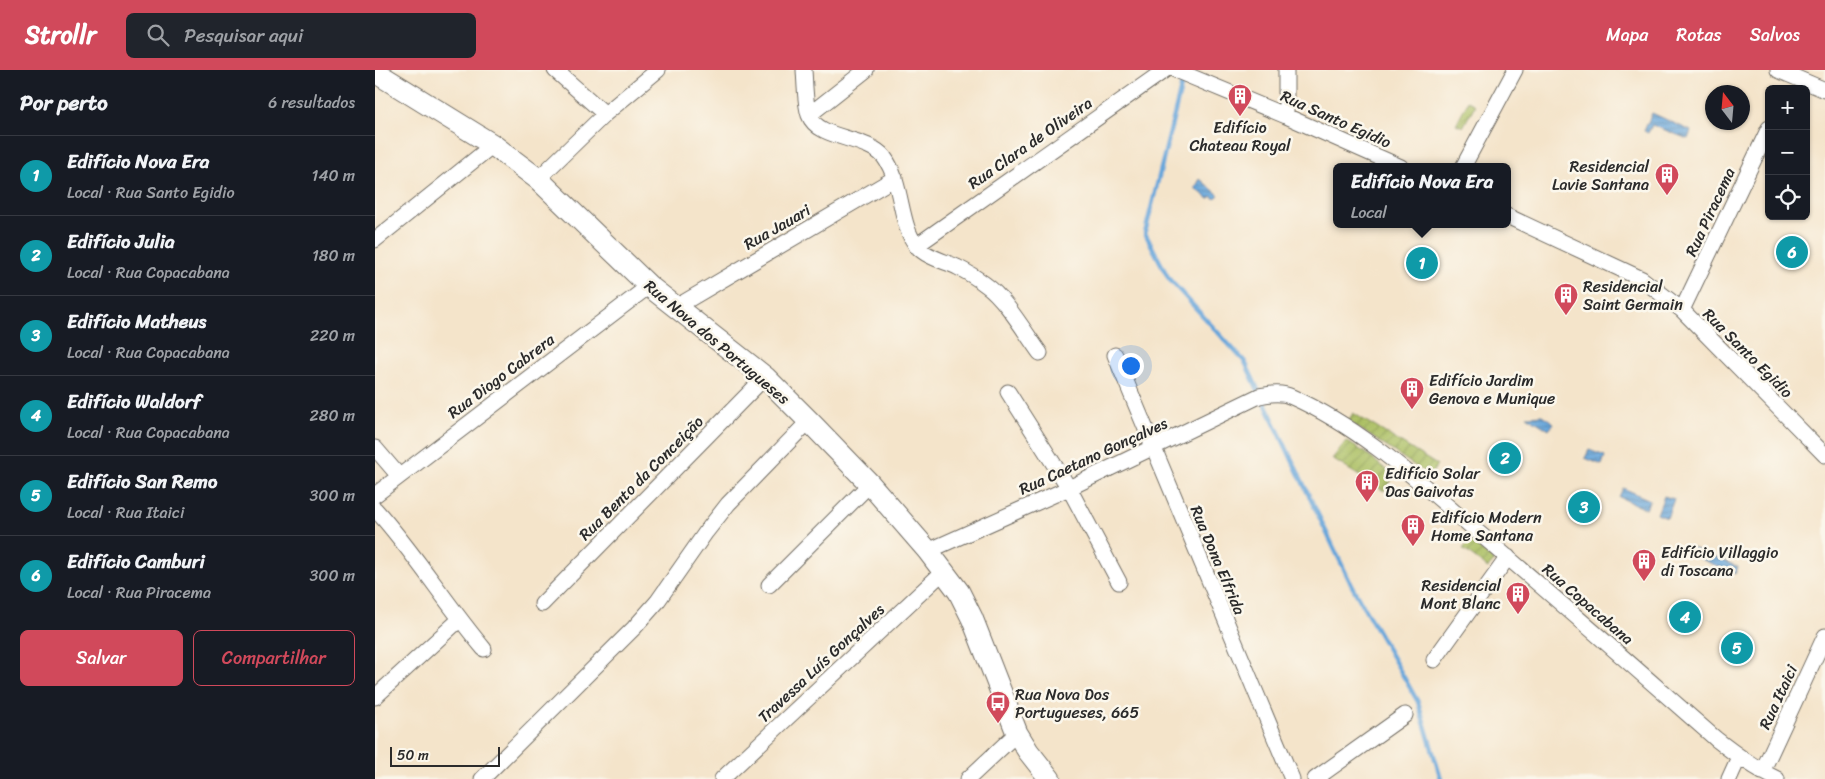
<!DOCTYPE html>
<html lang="pt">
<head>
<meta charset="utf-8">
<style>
  body { margin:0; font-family:Sriracha,sans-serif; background:#20242c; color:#f1f3f6 }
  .controls { position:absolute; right:15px; top:15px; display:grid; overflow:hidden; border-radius:8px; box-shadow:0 1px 4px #0004 }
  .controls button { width:45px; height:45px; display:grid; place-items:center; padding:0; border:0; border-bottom:1px solid #363941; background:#171b24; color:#f1f3f6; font:25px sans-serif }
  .compass { position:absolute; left:1330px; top:15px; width:45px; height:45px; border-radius:50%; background:#171b24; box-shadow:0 1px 4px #0004; rotate:344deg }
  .scale { position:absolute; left:15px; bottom:12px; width:110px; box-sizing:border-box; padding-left:5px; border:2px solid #2b2b2b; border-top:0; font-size:14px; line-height:18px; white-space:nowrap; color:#2b2b2b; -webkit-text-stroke:4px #fbf7ec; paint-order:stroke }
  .you { position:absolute; left:755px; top:295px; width:18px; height:18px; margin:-12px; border:4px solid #fff; border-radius:50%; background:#1a73e8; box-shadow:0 0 0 8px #1a73e833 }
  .badge { display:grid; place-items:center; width:32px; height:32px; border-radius:50%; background:#d1495b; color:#fff; font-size:16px; font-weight:700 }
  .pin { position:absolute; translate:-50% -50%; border:2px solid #fff; box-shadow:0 1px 5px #0006 }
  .popup { position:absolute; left:958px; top:93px; width:178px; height:65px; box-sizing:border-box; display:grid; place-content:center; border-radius:8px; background:#171b24; filter:drop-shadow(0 1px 4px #0005); font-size:16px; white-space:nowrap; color:#9ea1a6 }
  .popup b { font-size:19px; color:#f1f3f6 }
  .popup::after { content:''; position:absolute; left:50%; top:100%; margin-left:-10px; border:10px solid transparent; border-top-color:#171b24 }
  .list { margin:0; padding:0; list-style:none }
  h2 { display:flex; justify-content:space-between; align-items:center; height:65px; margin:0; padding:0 20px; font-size:21px }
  h2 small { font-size:16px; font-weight:400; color:#9ea1a6 }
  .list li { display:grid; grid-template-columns:32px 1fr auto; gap:15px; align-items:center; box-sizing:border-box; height:80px; padding:0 20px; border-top:1px solid #363941 }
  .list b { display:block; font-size:19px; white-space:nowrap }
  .list p { margin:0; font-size:16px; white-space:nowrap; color:#9ea1a6 }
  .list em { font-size:16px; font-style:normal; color:#9ea1a6 }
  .actions { display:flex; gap:10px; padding:15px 20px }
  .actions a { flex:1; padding:11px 0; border:1px solid #d1495b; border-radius:8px; text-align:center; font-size:18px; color:#d1495b }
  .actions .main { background:#d1495b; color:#fff }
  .icon { flex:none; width:28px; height:28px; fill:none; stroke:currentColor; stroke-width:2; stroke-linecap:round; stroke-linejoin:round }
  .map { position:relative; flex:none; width:1450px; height:709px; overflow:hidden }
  header { display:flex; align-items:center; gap:30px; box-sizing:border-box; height:70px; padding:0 25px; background:#d1495b; color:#fff }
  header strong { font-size:24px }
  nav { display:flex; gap:28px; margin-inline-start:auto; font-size:18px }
  .search { width:350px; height:45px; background:#20242c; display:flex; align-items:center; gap:12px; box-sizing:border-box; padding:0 18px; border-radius:8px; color:#9ea1a6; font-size:19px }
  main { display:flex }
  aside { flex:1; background:#171b24 }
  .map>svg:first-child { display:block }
  .garden { fill:url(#garden-furrows); stroke:#6c7648 }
  .water { fill:url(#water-rules); stroke:#4a6882 }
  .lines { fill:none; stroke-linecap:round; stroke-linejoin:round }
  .stream { stroke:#68a6da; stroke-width:4.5 }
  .street-casing { stroke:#716c63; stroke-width:17 }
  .secondary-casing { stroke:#716c63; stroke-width:23 }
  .street { stroke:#fff; stroke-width:15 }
  .secondary { stroke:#fff; stroke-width:21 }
  .labels { text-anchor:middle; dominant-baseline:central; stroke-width:5; stroke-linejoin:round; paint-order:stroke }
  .street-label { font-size:16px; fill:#2b2b2b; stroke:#fbf7ec }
  .poi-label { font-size:16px; fill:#2b2b2b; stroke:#fbf7ec; text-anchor:start }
</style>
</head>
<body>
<header>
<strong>Strollr</strong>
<div class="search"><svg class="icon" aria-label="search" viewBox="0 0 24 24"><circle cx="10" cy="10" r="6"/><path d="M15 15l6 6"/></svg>Pesquisar aqui</div>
<nav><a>Mapa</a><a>Rotas</a><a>Salvos</a></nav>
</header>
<main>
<aside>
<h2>Por perto<small>6 resultados</small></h2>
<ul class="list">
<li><span class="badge" style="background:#0f9aa8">1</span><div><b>Edifício Nova Era</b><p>Local · Rua Santo Egidio</p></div><em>140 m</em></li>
<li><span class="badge" style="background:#0f9aa8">2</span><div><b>Edifício Julia</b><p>Local · Rua Copacabana</p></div><em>180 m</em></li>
<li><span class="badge" style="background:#0f9aa8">3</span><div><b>Edifício Matheus</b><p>Local · Rua Copacabana</p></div><em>220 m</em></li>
<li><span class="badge" style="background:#0f9aa8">4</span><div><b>Edifício Waldorf</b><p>Local · Rua Copacabana</p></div><em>280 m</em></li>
<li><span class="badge" style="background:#0f9aa8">5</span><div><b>Edifício San Remo</b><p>Local · Rua Itaici</p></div><em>300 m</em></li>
<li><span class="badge" style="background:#0f9aa8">6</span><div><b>Edifício Camburi</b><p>Local · Rua Piracema</p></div><em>300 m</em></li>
</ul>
<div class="actions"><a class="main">Salvar</a><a>Compartilhar</a></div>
</aside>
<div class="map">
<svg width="1450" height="709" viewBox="0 0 1450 709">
  <defs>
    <pattern id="garden-furrows" width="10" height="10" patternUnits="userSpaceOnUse" patternTransform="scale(1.25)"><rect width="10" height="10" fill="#acc064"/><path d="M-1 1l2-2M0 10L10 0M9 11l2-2" fill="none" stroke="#8c9c53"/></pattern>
    <pattern id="water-rules" width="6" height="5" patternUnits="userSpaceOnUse" patternTransform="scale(1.25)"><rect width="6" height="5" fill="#68a6da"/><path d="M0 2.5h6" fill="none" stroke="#5687b1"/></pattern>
  </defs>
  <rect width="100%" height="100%" fill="#fbf7ec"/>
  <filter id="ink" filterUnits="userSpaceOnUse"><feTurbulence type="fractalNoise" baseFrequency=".02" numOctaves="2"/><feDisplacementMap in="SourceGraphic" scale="10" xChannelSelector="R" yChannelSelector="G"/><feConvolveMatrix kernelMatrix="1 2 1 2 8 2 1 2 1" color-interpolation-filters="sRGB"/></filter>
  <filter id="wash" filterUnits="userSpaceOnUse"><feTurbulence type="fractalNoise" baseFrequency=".0096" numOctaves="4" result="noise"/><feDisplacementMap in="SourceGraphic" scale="20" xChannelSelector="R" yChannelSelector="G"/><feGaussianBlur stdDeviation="1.12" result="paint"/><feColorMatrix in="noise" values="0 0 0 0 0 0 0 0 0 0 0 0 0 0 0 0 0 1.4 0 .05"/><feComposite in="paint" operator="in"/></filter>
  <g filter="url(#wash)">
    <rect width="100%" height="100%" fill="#f4e4ca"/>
    <!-- garden -->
    <path class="garden" d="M1093,31L1100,35L1088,57L1081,54Z
      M978,343L1062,395L1055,406L973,351Z
      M971,371L989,382L1019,406L1009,421L957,389Z
      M1095,470L1119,491L1113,498L1088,479Z"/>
    <!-- water -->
    <path class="water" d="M1277,43L1316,61L1313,69L1277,55L1273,63L1269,61Z
      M825,109L844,125L840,129L836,126L834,129L820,118Z
      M1167,345L1179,353L1174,360L1152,346Z
      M1214,380L1230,386L1227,395L1210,388Z
      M1248,418L1275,430L1271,439L1244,427Z
      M1289,426L1299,429L1292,448L1282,444Z
      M1313,476L1363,497L1360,504L1312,483Z"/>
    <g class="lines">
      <!-- stream -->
      <path class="stream" d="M809,5L770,163L794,209L870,292L884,322
        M888,329L978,518L1043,632L1066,709"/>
    </g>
  </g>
  <g filter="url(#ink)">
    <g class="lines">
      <defs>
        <path id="street" d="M180,0L230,44
          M429,0C430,13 430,34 434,45C443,70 492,66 509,87C528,112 524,156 542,176C551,187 569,191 582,197C592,202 602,208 611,215C630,228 651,264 665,283
          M800,0L911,46L1026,97
          M1403,0L1450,20
          M434,45L491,0
          M911,46V0
          M1088,97L1140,0
          M163,109L230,44L283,0
          M1132,146L1267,209L1307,240L1450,385
          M0,170L118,75
          M541,176L790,0
          M301,237L520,108
          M1307,240L1394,58
          M740,285L917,709
          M633,322L694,418L744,512
          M0,378L24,406
          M0,425L274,216
          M0,439C40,483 71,534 109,579
          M553,481L694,418L884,326C896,324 906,322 917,327C985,357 1042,410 1098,458C1180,527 1260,598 1341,669C1360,684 1379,698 1402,709
          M394,515L495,414
          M167,534L390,307
          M1059,590L1133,487
          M0,627L84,550
          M1387,702L1450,566
          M107,709L259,558L282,532L331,462L353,434L434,351
          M347,709L569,501
          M593,709L642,663
          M940,709L1030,645
          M1354,709L1364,687"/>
        <path id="secondary" d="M0,2L118,75L163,109L274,216L390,307L434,351L495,414L553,481L584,522L597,548L642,663L653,681L675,709"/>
      </defs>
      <!-- street casing -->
      <use href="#street" class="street-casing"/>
      <!-- secondary casing -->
      <use href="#secondary" class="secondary-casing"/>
      <!-- street -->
      <use href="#street" class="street"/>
      <!-- secondary -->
      <use href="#secondary" class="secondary"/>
    </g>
  </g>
  <!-- icons -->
  <defs>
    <symbol id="building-pin" viewBox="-11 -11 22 30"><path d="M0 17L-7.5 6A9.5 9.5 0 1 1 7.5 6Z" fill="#d1495b" stroke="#fbf7ec"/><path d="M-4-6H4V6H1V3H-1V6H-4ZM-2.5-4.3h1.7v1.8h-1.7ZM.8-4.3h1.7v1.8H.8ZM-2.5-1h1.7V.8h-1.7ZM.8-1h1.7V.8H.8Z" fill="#fff"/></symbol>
    <symbol id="bus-pin" viewBox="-11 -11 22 30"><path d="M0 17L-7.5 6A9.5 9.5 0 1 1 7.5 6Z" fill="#d1495b" stroke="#fbf7ec"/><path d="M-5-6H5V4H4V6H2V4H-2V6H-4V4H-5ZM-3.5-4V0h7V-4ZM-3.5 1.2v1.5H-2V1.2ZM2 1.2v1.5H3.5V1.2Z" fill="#fff"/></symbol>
  </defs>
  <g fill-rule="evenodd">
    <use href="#building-pin" x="851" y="12" width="28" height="38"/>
    <use href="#building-pin" x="1278" y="91" width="28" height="38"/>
    <use href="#building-pin" x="1177" y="211" width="28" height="38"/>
    <use href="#building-pin" x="1023" y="305" width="28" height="38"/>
    <use href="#building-pin" x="978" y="398" width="28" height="38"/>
    <use href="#building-pin" x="1024" y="442" width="28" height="38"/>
    <use href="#building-pin" x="1255" y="477" width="28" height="38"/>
    <use href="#building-pin" x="1129" y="510" width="28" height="38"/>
    <use href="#bus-pin" x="609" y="619" width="28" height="38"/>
  </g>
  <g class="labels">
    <!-- street labels -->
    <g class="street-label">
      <text transform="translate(961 49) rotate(24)">Rua Santo Egidio</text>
      <text transform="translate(655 73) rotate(-35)">Rua Clara de Oliveira</text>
      <text transform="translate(1335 142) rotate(-65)">Rua Piracema</text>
      <text transform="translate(402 157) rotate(-30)">Rua Jauari</text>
      <text transform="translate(342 272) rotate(40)">Rua Nova dos Portugueses</text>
      <text transform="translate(1373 283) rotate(45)">Rua Santo Egidio</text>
      <text transform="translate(126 306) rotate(-37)">Rua Diogo Cabrera</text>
      <text transform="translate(718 386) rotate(-25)">Rua Caetano Gonçalves</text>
      <text transform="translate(266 408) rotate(-45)">Rua Bento da Conceição</text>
      <text transform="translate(843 490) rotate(67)">Rua Dona Elfrida</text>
      <text transform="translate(1213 534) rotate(41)">Rua Copacabana</text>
      <text transform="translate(446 593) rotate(-43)">Travessa Luís Gonçalves</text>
      <text transform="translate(1403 627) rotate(-65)">Rua Itaici</text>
    </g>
    <!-- poi labels -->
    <g class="poi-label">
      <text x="865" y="57" text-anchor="middle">Edifício<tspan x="865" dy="18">Chateau Royal</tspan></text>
      <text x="1274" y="96" text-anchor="end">Residencial<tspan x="1274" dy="18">Lavie Santana</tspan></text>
      <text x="1208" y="216">Residencial<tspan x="1208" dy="18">Saint Germain</tspan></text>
      <text x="1054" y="310">Edifício Jardim<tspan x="1054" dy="18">Genova e Munique</tspan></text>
      <text x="1010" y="403">Edifício Solar<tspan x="1010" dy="18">Das Gaivotas</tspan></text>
      <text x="1056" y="447">Edifício Modern<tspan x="1056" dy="18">Home Santana</tspan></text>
      <text x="1286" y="482">Edifício Villaggio<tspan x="1286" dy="18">di Toscana</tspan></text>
      <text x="1126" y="515" text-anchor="end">Residencial<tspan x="1126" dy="18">Mont Blanc</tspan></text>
      <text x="640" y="624">Rua Nova Dos<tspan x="640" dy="18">Portugueses, 665</tspan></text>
    </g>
  </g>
</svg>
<div class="controls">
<button>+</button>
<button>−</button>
<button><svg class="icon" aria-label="locate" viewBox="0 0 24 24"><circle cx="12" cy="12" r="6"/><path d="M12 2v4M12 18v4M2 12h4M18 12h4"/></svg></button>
</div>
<svg class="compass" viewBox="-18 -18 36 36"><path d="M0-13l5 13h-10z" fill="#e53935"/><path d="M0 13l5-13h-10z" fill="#9ea1a6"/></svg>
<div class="scale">50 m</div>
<div class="you"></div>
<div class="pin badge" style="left:1047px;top:193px;background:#0f9aa8">1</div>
<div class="popup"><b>Edifício Nova Era</b>Local</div>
<div class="pin badge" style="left:1130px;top:388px;background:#0f9aa8">2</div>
<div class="pin badge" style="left:1209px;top:437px;background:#0f9aa8">3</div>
<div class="pin badge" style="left:1310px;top:547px;background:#0f9aa8">4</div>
<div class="pin badge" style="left:1362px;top:578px;background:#0f9aa8">5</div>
<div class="pin badge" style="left:1417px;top:182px;background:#0f9aa8">6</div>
</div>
</main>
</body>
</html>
